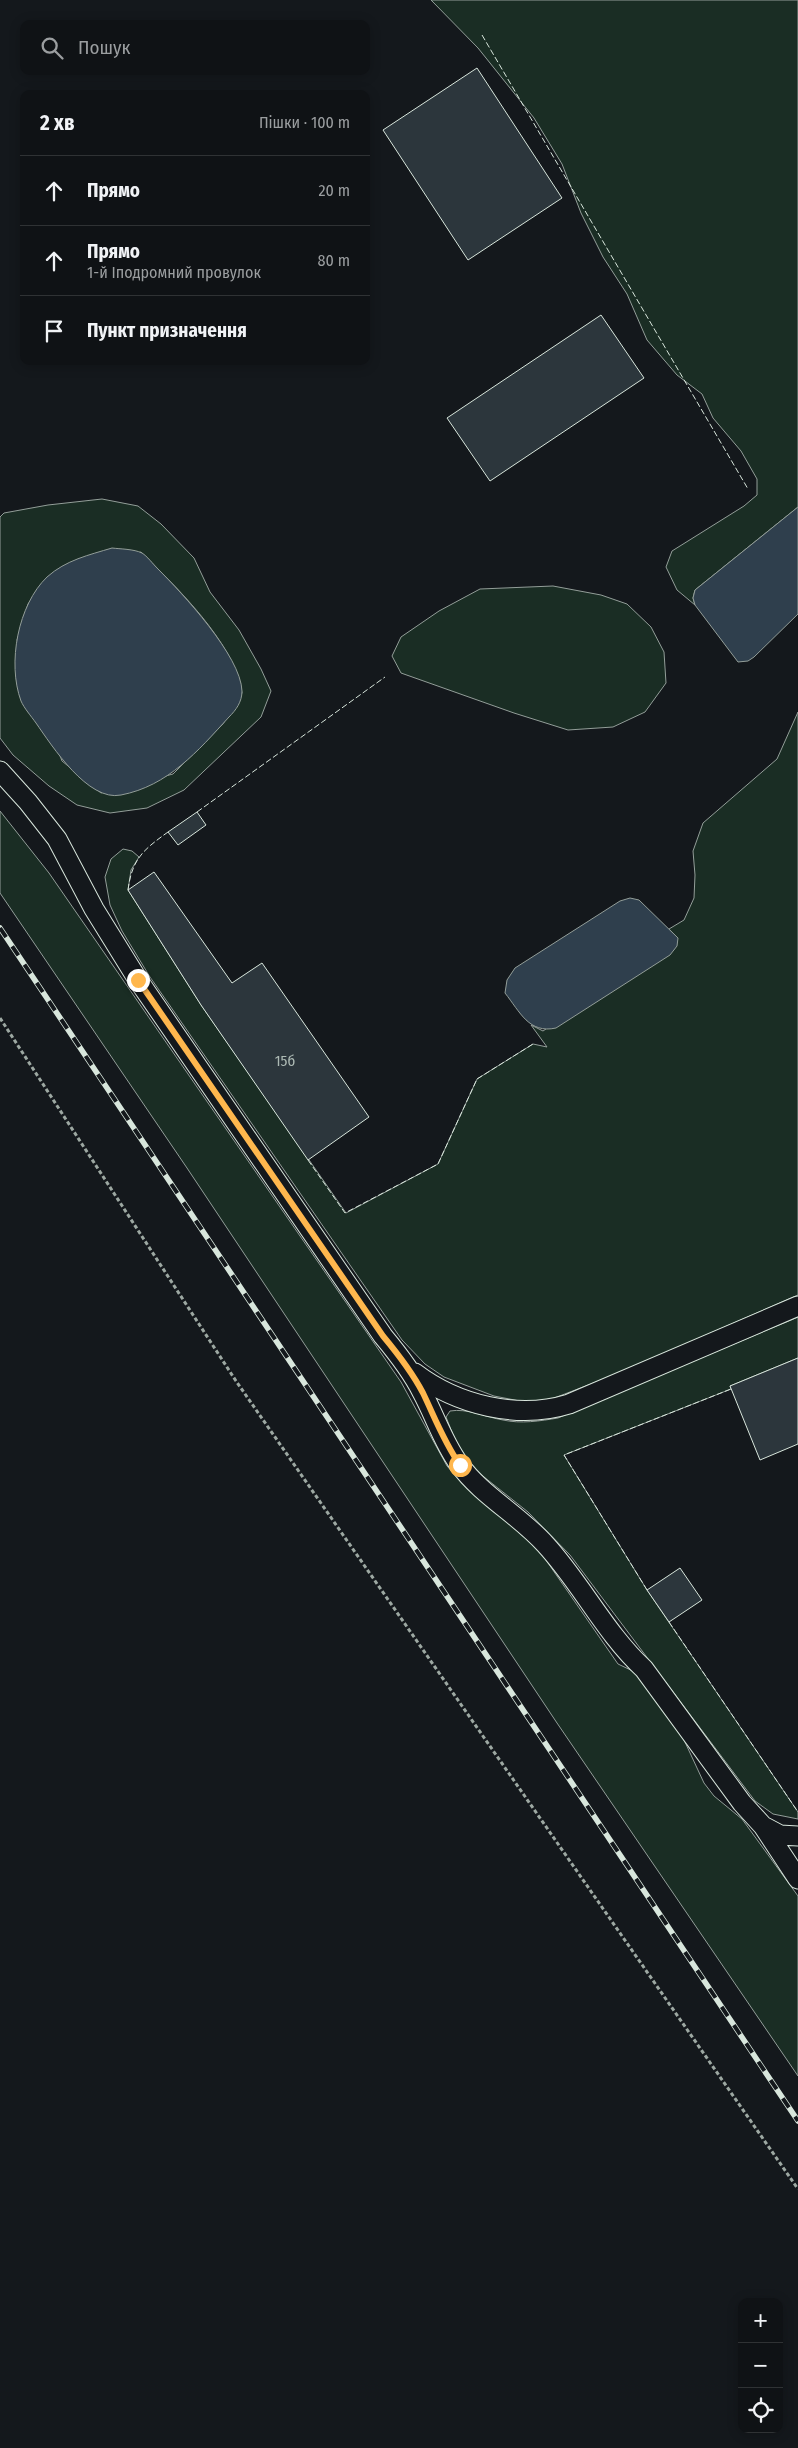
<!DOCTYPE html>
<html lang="uk">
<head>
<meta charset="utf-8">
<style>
  body { margin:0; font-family:"Fira Sans Condensed",sans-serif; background:#181b1e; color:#f1f3f6 }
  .controls { position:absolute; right:15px; bottom:15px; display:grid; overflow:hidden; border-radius:10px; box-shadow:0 2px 12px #0003 }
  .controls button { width:45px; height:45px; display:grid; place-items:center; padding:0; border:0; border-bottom:1px solid #2f3234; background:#0f1215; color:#f1f3f6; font:25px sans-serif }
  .stop { position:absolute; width:15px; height:15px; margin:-11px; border:4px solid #ffb74d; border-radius:50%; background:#fff }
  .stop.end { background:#ffb74d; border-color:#fff; box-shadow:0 1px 5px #0008 }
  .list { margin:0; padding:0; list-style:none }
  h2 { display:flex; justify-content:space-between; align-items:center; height:65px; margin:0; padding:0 20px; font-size:21px }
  h2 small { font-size:16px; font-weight:400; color:#9b9ea0 }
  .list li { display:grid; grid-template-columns:32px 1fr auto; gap:15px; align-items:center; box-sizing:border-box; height:70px; padding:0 20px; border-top:1px solid #2f3234 }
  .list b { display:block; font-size:19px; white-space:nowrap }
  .list p { margin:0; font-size:16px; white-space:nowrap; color:#9b9ea0 }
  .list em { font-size:16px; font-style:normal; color:#9b9ea0 }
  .icon { flex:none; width:28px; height:28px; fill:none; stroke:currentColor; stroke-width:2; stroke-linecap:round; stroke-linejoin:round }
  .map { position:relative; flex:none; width:798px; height:2448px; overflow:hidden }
  .search { position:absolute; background:#0f1215; box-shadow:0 2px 12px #0003; left:20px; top:20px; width:350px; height:55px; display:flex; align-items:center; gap:12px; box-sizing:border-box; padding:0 18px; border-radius:10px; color:#9b9ea0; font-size:19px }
  .panel { position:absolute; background:#0f1215; box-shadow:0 2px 12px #0003; left:20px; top:90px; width:350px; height:275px; border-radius:10px }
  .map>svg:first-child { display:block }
  .green { fill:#1a2d24; stroke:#939e99; fill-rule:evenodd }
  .water { fill:#2f3f4d; stroke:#939e99 }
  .building { fill:#2c363c; stroke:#d8e6dc }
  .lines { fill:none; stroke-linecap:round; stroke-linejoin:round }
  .service-casing { stroke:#d8e6dc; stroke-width:21 }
  .path { stroke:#9da8a2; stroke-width:3; stroke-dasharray:4 2.5; stroke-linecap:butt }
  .service { stroke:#14181c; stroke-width:19 }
  .rail-casing { stroke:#d8e6dc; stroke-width:5.5 }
  .rail { stroke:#14181c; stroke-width:4; stroke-dasharray:11; stroke-linecap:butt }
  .fence { stroke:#d8e6dc; stroke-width:1; stroke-dasharray:6 2.5; stroke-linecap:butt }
  .route { stroke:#ffb74d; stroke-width:6 }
  .labels { text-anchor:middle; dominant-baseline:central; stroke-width:4; stroke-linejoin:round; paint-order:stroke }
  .number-label { font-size:15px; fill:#adbab4 }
</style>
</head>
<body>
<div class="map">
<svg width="798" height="2448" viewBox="0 0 798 2448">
  <rect width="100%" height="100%" fill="#14181c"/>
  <!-- green -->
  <path class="green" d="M431,0H798V507L695,590L693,598L695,605L677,590L666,567L672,551L744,506L757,495V479L741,451L713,418L702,394L677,375L647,340L627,294L603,257L581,213L562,164L534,118L478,48Z
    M102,499L138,506L161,524L194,558L210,592L239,630L261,669L271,691L261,717L184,790L147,808L110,813L77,805L49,786L13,755L0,738V517L4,513L48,505ZM141,552C177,588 234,642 242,693L223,724L173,774L101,793L62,761L17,640L28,604L47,578Z
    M553,586L601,595L627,604L651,627L664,652L666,683L645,712L613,727L568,730L514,713L401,673L392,656L401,637L439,611L480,589Z
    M798,712V1295L617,1374L549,1400L525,1402L494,1396L444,1377L425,1364L402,1340L150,977L122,931L110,905L105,877L111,859L123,849L132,851L139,857L131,870L128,890L201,1005L346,1213L438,1164L477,1079L533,1044L547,1047L531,1025L543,1031L678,938L669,929L684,920L694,898L695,875L693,851L703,823L777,759Z
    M0,811L49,873L401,1382L447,1466L461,1482L539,1550L618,1664L637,1673L678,1727L704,1783L714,1796L742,1819L798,1896V2076L557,1723L187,1168L0,893Z
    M798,1317V1358L730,1386L731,1389L564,1455L647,1590L798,1812V1819L773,1814L755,1801L570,1555L528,1512L474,1469L457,1445L446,1417L450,1411C467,1408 485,1417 503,1420C521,1424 540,1421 558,1418Z"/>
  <!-- water -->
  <path class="water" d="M798,507V614L754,657L748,661L738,662L695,605L693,598L695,590Z
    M112,548C120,549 134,549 142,553C147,556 153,564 158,569C182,593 241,656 242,691C242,702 236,710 229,717C198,751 168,786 121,795C88,802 52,746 36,723C31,716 24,708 21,701C7,663 18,605 47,577C66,560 89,555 112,548Z
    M630,898L639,900L678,938L677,946L670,955L556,1028C529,1034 520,1012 505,993L507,980L515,968L620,901Z"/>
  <!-- building -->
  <path class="building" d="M477,68L562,198L468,260L383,130Z
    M601,315L644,378L490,481L447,418Z
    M197,812L206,825L178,845L168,832Z
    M154,872L232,983L262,963L369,1117L308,1160L201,1005L128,890Z
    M798,1358V1444L760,1460L730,1386Z
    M680,1568L702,1600L669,1622L647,1590Z"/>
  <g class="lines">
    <defs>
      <path id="service" d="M0,771L28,802L57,839L94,909L138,980L383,1336C398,1354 412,1372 422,1392C435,1416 443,1442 459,1464C481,1495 519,1515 545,1544C581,1583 605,1633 644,1669L742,1803L763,1826L798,1879
        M415,1373C457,1405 518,1420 569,1404L798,1306
        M763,1826L780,1835L798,1836"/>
    </defs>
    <!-- service casing -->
    <use href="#service" class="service-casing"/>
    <!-- path -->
    <path class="path" d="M0,1018L236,1381L798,2189"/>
    <!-- service -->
    <use href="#service" class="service"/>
    <defs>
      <path id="rail" d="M0,928L798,2121"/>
    </defs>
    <!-- rail casing -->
    <use href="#rail" class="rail-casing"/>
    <!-- rail -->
    <use href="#rail" class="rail"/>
    <!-- fence -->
    <path class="fence" d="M482,35L748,489
      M197,812L385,677
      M128,890C132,859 143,850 168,832
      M308,1160L345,1213L438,1164L477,1079L533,1044
      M647,1590L564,1455L731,1389
      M669,1622L798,1812"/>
  </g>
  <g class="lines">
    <!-- route -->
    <path class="route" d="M138,980L383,1336C398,1354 412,1372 423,1393C435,1418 444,1442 460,1465"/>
  </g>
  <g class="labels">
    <!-- number labels -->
    <g class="number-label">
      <text x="285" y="1061">15б</text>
    </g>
  </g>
</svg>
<div class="controls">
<button>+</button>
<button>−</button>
<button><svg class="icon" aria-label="locate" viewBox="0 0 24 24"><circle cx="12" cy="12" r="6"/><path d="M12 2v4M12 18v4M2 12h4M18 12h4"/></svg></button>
</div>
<div class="stop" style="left:460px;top:1465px"></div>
<div class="stop end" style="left:138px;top:980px"></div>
<div class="search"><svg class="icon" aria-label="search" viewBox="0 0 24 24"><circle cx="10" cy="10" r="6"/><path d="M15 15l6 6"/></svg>Пошук</div>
<section class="panel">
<h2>2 хв<small>Пішки · 100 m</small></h2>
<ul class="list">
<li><svg class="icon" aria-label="ahead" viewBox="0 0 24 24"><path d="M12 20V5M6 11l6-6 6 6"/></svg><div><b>Прямо</b></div><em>20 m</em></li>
<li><svg class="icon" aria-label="ahead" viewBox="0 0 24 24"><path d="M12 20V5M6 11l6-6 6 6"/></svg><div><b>Прямо</b><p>1-й Іподромний провулок</p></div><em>80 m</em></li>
<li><svg class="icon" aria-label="arrive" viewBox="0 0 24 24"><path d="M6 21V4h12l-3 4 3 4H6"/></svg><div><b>Пункт призначення</b></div></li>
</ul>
</section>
</div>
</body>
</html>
